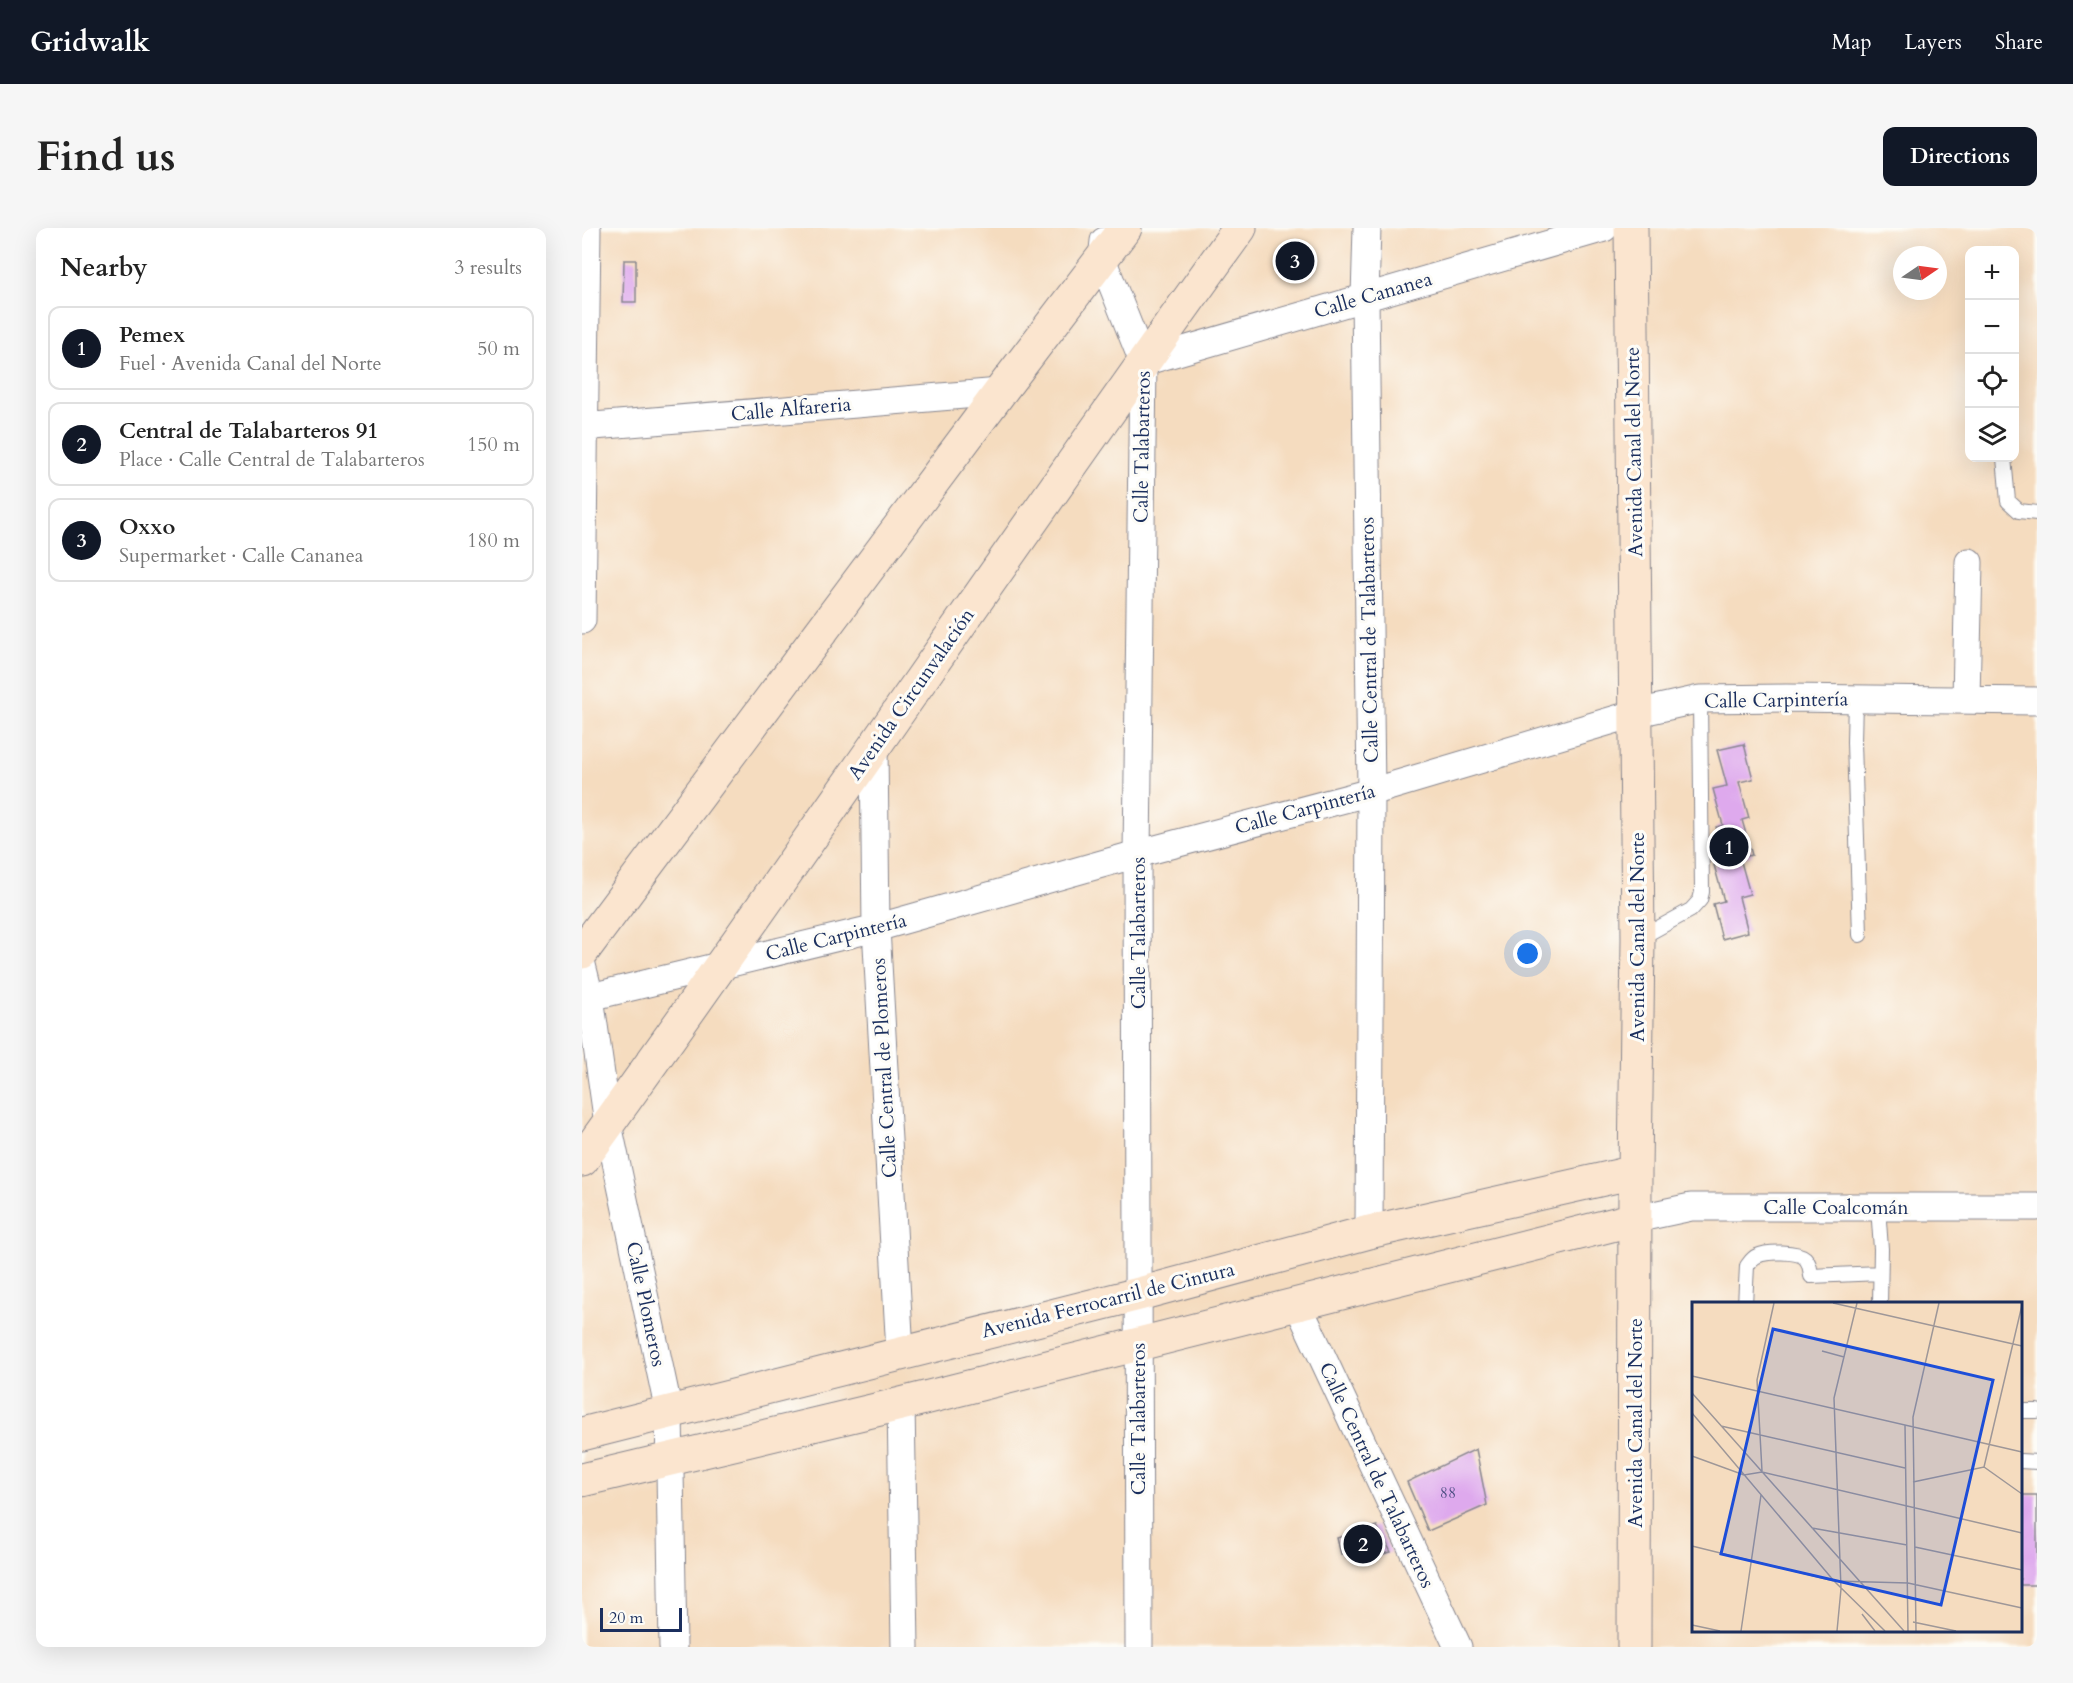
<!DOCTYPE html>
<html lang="en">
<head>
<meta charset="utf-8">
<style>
  body { margin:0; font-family:Cardo,serif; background:#f6f6f6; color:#222 }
  .controls { position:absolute; right:18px; top:18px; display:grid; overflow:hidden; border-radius:12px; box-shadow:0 6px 24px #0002 }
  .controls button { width:54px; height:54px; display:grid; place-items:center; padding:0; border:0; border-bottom:2px solid #e0e0e0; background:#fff; color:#222; font:30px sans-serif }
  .compass { position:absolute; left:1311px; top:18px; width:54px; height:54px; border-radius:50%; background:#fff; box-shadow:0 6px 24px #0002; rotate:77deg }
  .scale { position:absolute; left:18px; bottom:15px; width:82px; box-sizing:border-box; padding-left:6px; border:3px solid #1b2f5e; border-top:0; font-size:16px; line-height:21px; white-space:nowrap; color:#1b2f5e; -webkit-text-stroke:4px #fdfcf7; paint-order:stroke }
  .you { position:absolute; left:946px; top:726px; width:21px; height:21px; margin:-15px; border:4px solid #fff; border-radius:50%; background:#1a73e8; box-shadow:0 0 0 9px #1a73e833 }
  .badge { display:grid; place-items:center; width:39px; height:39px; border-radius:50%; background:#111827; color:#fff; font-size:20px; font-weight:700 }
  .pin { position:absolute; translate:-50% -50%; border:3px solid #fff; box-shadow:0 2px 6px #0006 }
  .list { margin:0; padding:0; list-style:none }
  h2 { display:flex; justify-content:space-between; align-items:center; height:78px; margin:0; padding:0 24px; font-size:26px }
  h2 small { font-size:20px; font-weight:400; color:#767676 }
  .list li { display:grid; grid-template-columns:39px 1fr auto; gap:18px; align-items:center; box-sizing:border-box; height:84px; margin:0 12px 12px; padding:0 12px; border:2px solid #e0e0e0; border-radius:12px }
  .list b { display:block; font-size:22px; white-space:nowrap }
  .list p { margin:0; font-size:20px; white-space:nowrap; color:#767676 }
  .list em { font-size:20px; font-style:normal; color:#767676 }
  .icon { flex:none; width:33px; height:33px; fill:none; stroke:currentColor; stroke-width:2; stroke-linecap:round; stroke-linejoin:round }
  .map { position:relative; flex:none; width:1455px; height:1419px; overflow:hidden; border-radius:12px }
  header { display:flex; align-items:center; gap:36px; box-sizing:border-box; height:84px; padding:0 30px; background:#111827; color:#fff }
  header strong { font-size:28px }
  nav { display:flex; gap:33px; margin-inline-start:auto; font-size:21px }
  .intro { display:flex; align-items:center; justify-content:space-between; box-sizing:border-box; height:144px; padding:0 36px }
  h1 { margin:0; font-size:42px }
  .button { padding:15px 27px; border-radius:12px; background:#111827; color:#fff; font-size:21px; font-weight:700 }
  main { display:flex; gap:36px; padding:0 36px }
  aside { flex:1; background:#fff; border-radius:12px; box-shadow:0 6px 24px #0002 }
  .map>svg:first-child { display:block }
  .building { fill:#dea9ed }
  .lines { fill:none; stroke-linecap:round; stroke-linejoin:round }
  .lane-casing { stroke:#88868e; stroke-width:16 }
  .street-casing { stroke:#88868e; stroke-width:29 }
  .secondary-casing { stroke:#88868e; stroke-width:35 }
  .lane { stroke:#fff; stroke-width:14 }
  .street { stroke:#fff; stroke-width:27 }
  .secondary { stroke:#fbe5cf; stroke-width:33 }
  .labels { text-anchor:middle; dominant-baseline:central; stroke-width:6; stroke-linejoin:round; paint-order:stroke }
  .number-label { font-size:16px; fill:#4c4e82 }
  .street-label { font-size:20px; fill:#1b2f5e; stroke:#fdfcf7 }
  .inset-road { fill:none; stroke:#9e9798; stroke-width:1.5 }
  .view { fill:#1d4ed8; fill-opacity:0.15; stroke:#1d4ed8; stroke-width:3 }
  .inset-edge { fill:none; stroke:#1b2f5e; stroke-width:3 }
</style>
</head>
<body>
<header>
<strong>Gridwalk</strong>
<nav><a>Map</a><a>Layers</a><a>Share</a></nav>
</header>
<div class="intro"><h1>Find us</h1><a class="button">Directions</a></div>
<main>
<aside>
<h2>Nearby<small>3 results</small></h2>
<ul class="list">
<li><span class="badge">1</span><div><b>Pemex</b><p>Fuel · Avenida Canal del Norte</p></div><em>50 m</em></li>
<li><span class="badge">2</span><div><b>Central de Talabarteros 91</b><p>Place · Calle Central de Talabarteros</p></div><em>150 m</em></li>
<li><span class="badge">3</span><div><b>Oxxo</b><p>Supermarket · Calle Cananea</p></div><em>180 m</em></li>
</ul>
</aside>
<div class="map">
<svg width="1455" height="1419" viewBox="0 0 1455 1419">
  <rect width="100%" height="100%" fill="#fdfcf7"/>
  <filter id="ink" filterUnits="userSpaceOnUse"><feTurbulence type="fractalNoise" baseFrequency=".0167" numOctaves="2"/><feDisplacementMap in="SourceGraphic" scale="12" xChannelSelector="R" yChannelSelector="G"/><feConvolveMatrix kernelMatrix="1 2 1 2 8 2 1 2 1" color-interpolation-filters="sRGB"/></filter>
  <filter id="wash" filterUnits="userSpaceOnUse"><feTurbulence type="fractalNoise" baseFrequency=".008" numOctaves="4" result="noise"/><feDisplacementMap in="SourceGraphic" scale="24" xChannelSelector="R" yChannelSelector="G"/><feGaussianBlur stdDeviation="1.35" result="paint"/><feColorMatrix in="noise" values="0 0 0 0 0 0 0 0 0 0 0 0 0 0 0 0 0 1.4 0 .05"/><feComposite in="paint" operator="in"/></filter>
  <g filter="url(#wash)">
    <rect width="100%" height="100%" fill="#f5dcbf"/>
    <g id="blocks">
      <!-- building -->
      <path class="building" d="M42,32H54V74H41Z
        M1162,516L1171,551L1157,554L1167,590L1160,592L1170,627L1158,630L1168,666L1157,669L1166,704L1140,711L1131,676L1142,673L1132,637L1144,634L1134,599L1141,597L1131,561L1145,558L1135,522Z
        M894,1221L905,1277L846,1303L825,1254Z
        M1438,1267H1455V1357H1438Z
        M795,1298L809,1324L783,1331L777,1322L759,1326L755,1310Z"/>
    </g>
  </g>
  <g filter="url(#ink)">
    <use href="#blocks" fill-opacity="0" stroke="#88868e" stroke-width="1.5"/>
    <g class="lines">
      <defs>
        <path id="lane" d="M1422,230L1426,273L1437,283L1455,285
          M1273,471L1272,514L1278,707
          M1058,710L1109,682L1118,672L1120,664L1118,471
          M1296,979L1299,1021L1298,1076
          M1163,1076L1165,1038C1168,1034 1170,1030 1175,1028C1185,1023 1215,1023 1223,1030C1228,1035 1228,1041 1229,1048L1298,1045
          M1438,1183H1455
          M1438,1233L1455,1234"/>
        <path id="street" d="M785,0L783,69L789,564L787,1004
          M522,13L520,31L561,134L555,626L557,1419
          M561,134L1022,0
          M0,199L418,164
          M0,392L5,0
          M1384,471L1387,334
          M292,519L294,700L318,1124
          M0,737L8,769L26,896L87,1184L91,1419
          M0,771L294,700L555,626L789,564L1055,485L1118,471L1204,470L1455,473
          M1053,991L1109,979H1455
          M715,1075L876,1419
          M319,1176L323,1419"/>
        <path id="secondary" d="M1049,0L1056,711L1053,944L1052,1419
          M0,724L418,164L543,0
          M0,932C223,624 435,308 658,0
          M0,1206L557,1066L787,1004L1053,944
          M0,1252L319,1176L1053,991"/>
      </defs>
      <!-- lane casing -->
      <use href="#lane" class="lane-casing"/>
      <!-- street casing -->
      <use href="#street" class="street-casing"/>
      <!-- secondary casing -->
      <use href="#secondary" class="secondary-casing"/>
      <!-- lane -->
      <use href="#lane" class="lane"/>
      <!-- street -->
      <use href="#street" class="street"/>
      <!-- secondary -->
      <use href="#secondary" class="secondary"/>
    </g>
  </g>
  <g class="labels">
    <!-- number labels -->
    <g class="number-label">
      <text x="866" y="1265">88</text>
    </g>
    <!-- street labels -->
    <g class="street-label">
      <text transform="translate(791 67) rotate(-16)">Calle Cananea</text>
      <text transform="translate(209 181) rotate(-5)">Calle Alfareria</text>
      <text transform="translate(560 219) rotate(-89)">Calle Talabarteros</text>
      <text transform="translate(1052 224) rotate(-91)">Avenida Canal del Norte</text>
      <text transform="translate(787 412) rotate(-91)">Calle Central de Talabarteros</text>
      <text transform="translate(329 466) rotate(-55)">Avenida Circunvalación</text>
      <text transform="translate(1194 472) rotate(-1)">Calle Carpintería</text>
      <text transform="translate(723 581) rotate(-15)">Calle Carpintería</text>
      <text transform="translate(556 705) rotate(-90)">Calle Talabarteros</text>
      <text transform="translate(254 709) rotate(-14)">Calle Carpintería</text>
      <text transform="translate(1055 709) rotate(-90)">Avenida Canal del Norte</text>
      <text transform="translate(302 840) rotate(-93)">Calle Central de Plomeros</text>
      <text x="1254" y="979">Calle Coalcomán</text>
      <text transform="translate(526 1072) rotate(-14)">Avenida Ferrocarril de Cintura</text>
      <text transform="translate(64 1076) rotate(78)">Calle Plomeros</text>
      <text transform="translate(556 1191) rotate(-90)">Calle Talabarteros</text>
      <text transform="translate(1053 1195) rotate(-90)">Avenida Canal del Norte</text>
      <text transform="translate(795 1247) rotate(65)">Calle Central de Talabarteros</text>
    </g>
  </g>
  <!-- overview -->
  <g transform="translate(1110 1074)">
    <rect width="330" height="330" fill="#f5dcbf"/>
    <path class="inset-road" d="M141,1L330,44M130,49L152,55M0,74L330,150M0,91L212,329M0,111L142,279L193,329M213,123L216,329M29,124L213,166M0,154L52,173L70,170L330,231M292,165L330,3M70,169L65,78L82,1M221,180L292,165L330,192M120,226L215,243M0,244L142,279L216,281L330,306M223,245L330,268M170,312L183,329M221,320L264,329M0,323L28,329M49,329L69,193M145,329L149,287L142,96L165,1M224,329L221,115L247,1"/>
    <path class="view" d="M81,27L301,78L249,303L29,252Z"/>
    <rect width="330" height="330" class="inset-edge"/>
  </g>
</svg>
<div class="controls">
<button>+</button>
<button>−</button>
<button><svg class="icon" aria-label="locate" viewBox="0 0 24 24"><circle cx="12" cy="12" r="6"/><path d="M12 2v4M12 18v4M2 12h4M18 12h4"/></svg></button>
<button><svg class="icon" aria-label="layers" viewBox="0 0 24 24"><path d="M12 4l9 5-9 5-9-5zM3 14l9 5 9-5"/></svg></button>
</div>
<svg class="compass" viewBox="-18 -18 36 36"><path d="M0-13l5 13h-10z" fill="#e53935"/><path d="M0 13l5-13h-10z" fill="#767676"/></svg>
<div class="scale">20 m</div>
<div class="you"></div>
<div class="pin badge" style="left:1147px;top:619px">1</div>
<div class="pin badge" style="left:781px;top:1316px">2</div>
<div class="pin badge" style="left:713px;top:33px">3</div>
</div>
</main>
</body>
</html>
